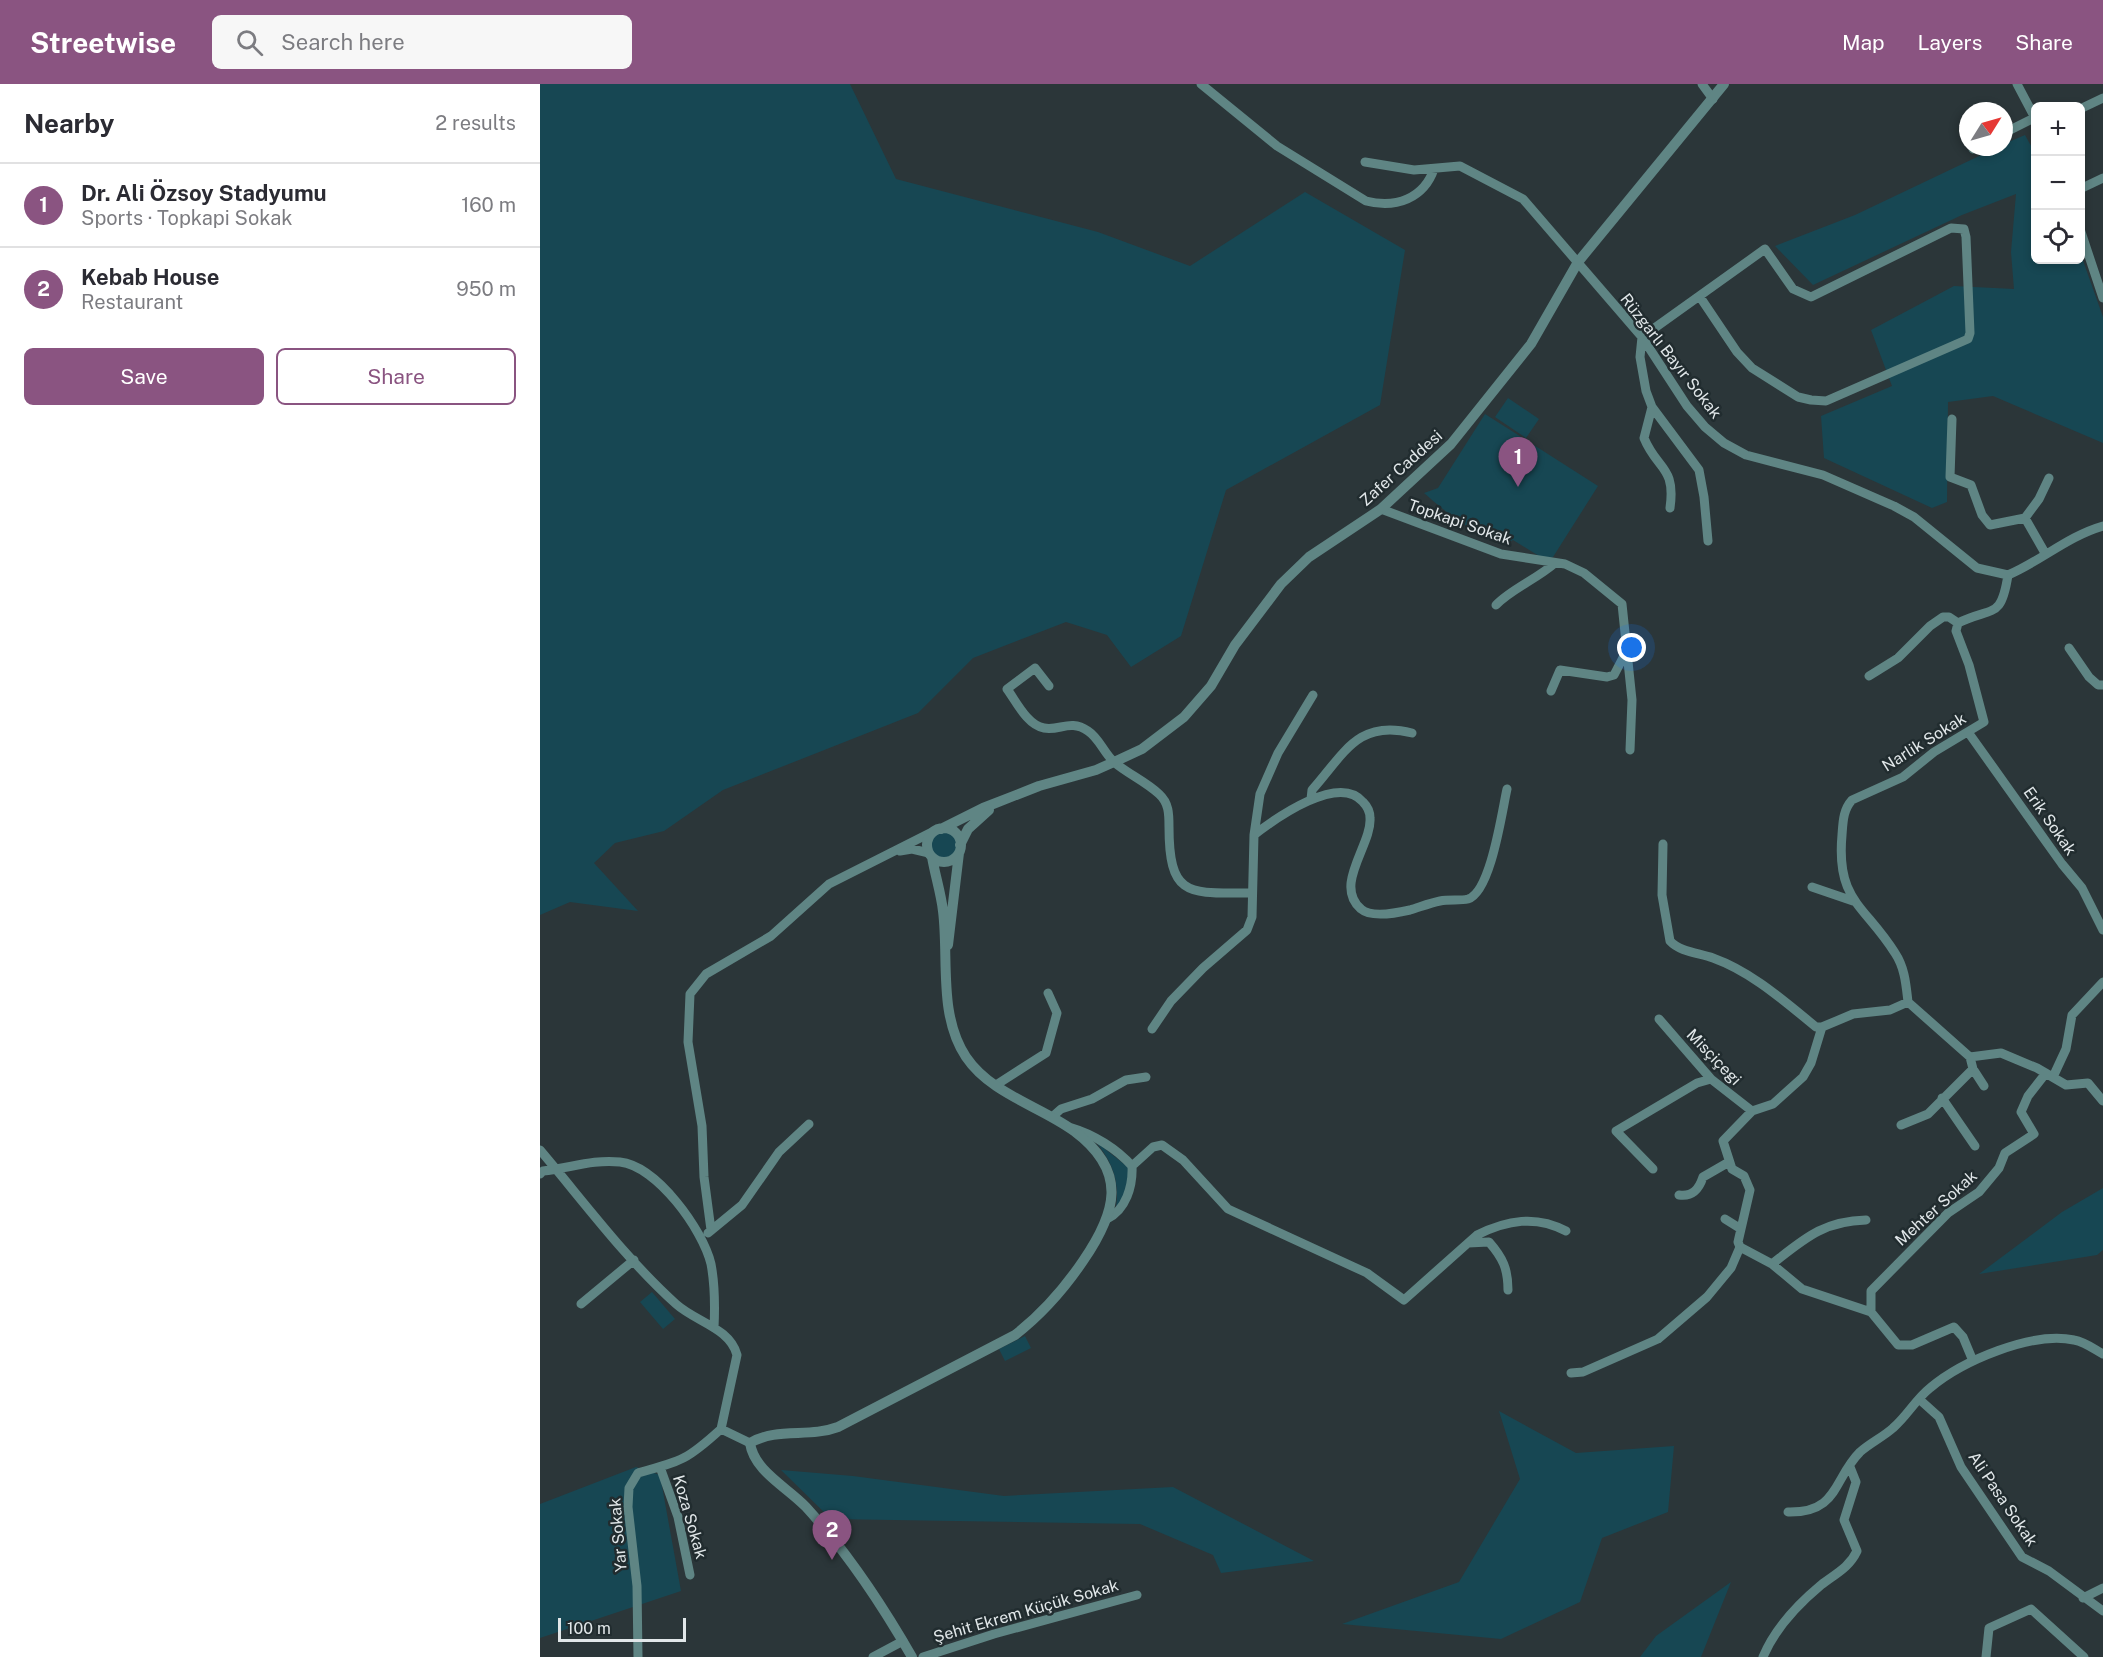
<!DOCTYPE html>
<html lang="en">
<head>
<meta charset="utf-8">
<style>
  body { margin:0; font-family:"Public Sans",sans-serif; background:#f7f7f7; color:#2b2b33 }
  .controls { position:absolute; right:18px; top:18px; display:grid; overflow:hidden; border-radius:9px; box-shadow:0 3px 9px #0003 }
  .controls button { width:54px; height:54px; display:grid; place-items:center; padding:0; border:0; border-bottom:2px solid #e1e1e2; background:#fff; color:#2b2b33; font:30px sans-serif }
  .compass { position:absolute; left:1419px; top:18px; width:54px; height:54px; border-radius:50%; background:#fff; box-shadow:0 3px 9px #0003; rotate:53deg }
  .scale { position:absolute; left:18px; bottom:15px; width:128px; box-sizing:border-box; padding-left:6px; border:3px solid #e1e7e9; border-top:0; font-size:16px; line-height:21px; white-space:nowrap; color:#e1e7e9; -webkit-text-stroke:4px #212c2f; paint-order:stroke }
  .you { position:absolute; left:1092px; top:564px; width:21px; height:21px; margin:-15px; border:4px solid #fff; border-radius:50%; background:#1a73e8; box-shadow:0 0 0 9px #1a73e833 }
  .badge { display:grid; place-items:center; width:39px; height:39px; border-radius:50%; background:#8a5481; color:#fff; font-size:20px; font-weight:700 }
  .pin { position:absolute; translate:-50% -50px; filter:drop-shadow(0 2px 3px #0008) }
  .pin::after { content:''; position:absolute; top:32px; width:21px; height:18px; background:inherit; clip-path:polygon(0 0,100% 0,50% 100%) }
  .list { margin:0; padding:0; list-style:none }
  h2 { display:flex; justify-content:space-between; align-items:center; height:78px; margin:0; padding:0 24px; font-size:26px }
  h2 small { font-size:20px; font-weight:400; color:#7c7c81 }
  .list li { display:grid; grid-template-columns:39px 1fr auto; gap:18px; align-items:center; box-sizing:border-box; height:84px; padding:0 24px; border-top:2px solid #e1e1e2 }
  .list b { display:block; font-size:22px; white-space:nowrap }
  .list p { margin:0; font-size:20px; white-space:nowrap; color:#7c7c81 }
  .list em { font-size:20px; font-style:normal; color:#7c7c81 }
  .actions { display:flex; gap:12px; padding:18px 24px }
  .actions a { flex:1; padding:14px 0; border:2px solid #8a5481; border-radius:9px; text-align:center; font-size:21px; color:#8a5481 }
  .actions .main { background:#8a5481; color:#fff }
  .icon { flex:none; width:33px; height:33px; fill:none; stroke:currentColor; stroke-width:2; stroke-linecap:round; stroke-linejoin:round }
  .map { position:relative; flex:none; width:1563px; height:1573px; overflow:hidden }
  header { display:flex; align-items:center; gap:36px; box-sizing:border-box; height:84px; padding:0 30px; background:#8a5481; color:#fff }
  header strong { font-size:28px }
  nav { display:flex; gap:33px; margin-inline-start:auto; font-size:21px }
  .search { width:420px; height:54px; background:#f7f7f7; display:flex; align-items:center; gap:15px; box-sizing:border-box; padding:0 21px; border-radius:9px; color:#7c7c81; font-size:22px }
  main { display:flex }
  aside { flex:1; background:#fff }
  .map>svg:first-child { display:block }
  .green { fill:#174753 }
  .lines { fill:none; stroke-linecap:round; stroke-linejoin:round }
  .minor { stroke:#5f8584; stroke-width:9 }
  .tertiary { stroke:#5f8584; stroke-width:10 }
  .labels { text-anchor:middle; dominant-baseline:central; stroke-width:5; stroke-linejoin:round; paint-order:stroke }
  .street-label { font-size:16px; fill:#e1e7e9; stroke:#212c2f }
</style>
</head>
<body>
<header>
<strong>Streetwise</strong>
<div class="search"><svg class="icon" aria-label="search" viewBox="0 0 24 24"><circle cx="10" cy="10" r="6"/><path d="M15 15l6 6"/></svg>Search here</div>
<nav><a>Map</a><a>Layers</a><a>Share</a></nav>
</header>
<main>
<aside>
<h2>Nearby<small>2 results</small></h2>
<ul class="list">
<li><span class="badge">1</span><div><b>Dr. Ali Özsoy Stadyumu</b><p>Sports · Topkapi Sokak</p></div><em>160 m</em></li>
<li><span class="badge">2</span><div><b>Kebab House</b><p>Restaurant</p></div><em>950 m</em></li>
</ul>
<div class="actions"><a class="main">Save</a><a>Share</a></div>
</aside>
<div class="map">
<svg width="1563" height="1573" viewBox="0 0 1563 1573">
  <rect width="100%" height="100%" fill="#2b3639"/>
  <!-- green -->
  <path class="green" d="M0,0H310L356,95L558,148L650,182L765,108L865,166L840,321L686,406L641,552L591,583L567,551L526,538L433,574L378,629L183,706L124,747L75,759L54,779L98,827L30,818L0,831Z
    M1485,51L1495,69L1496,176H1540L1541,171L1563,233V359L1453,312L1408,318L1407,418L1392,424L1284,374L1281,332L1352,302L1331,246L1414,202L1474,205L1471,168L1476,110L1422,131L1273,201L1235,162L1315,131L1458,63H1464V60Z
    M968,314L999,335L986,354L955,333Z
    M945,330L1058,402L1013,473L1004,475L973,456C952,468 900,423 884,409L898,404Z
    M391 761a13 13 0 1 1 26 0a13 13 0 1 1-26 0Z
    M555,1057L589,1084L587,1105L575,1128C581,1100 573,1078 555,1057Z
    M1563,1104V1166L1557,1171L1439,1190L1522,1128Z
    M112,1208L135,1235L123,1245L100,1218Z
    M485,1252L491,1264L465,1277L459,1265Z
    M959,1327L1036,1369L1134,1362L1128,1428L1062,1454L1040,1518L961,1555L802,1540L919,1498L980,1395Z
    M96,1383L120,1391L141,1507L0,1554V1420Z
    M241,1386L313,1392L464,1412L633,1403L774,1477L681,1489L673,1471L600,1440L291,1435Z
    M1191,1498L1161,1573H1100L1116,1552Z"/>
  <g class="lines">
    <!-- minor -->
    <path class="minor" d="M661,0L737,62L826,117C856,125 884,114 894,85
      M1162,0L1173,15
      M1477,0L1496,36
      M1540,25L1563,14
      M1464,49L1494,34
      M1433,65L1436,63
      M825,78L874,86L920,82L983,115L1102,253L1147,322L1165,343L1184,359L1206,371L1283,391L1354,422L1374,433L1437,484L1468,491
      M1540,105L1563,94
      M1540,145L1563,214
      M1160,213L1197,268L1212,284L1258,313L1271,316L1286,317L1428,255L1430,249L1426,153L1424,145L1411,144L1271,213L1253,205L1225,165L1102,253L1100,273L1106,307L1112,323L1159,386L1164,413L1168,457
      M1112,323L1104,354C1117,386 1136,382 1130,424
      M1412,335L1410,393L1431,401L1442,431L1450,441L1485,434L1499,415L1509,394
      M841,425L961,470L1025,480L1044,489L1082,520L1092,616L1090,666
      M1485,434L1505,469
      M956,521C971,505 997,495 1015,479
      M1529,564L1549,593L1558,601H1563
      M1329,592L1358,574L1390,542L1403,533H1409L1418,539
      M509,602L495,584L467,605C476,617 487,641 504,644C520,647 530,635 548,647C559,654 564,669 574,678C588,690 605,697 619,710C629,719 629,730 629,743C629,815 650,809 712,809
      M1011,607L1020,586L1067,593L1074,591L1087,566
      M1428,648L1522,780L1542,804L1563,846
      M771,715L772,706C804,670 818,635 872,649
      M714,751C736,734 799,689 823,718C827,722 830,728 830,734C832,761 793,801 821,825C831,834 857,829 870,826C880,823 890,819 900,817C909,815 920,817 928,815C951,808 962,727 967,705
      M1123,760L1122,811L1130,857C1140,868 1159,869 1173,874C1212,888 1244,917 1276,943H1282
      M360,767L372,765L389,769
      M1272,803L1313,817
      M1368,918C1366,901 1365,884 1355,869C1325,821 1296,817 1302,751C1303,738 1303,726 1312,716L1363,693L1394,668L1444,638L1429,581L1416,547L1418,539C1453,522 1461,536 1468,491C1501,477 1528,452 1563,442
      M1368,918L1430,973L1461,969L1497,984L1526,1001L1548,999L1563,1017
      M1119,935L1171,995L1212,1027
      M612,945L631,917L663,884L707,846L712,833L714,751L720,710L738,669L773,611
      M1433,985L1444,1002
      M1513,993L1526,965L1532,931L1563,898
      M456,1001L506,969L517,929L508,909
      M1402,1014L1435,1062
      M512,1033L521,1025L552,1015L586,996L606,993
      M1361,1041L1388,1030L1433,985L1430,973
      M532,1044C553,1050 577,1065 592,1082C593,1102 586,1126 567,1135
      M0,1066C44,1118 85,1174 136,1220C156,1238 190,1244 197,1271L181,1345
      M592,1082L613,1063L622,1061L643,1076L688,1125L827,1189L864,1216L937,1151C967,1136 996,1131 1026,1147
      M1113,1085L1076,1047L1157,999L1171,995
      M0,1090L3,1087C30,1084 53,1075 80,1078C117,1082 163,1146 171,1180C175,1201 175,1223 174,1244
      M1139,1111C1153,1113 1159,1105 1163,1093L1189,1078
      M1185,1135L1201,1145
      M171,1146L164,1093L162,1042L148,958L150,910L166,890L231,852L289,800L394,747
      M168,1149L202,1121L239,1068L269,1040
      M928,1159L949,1158C963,1174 968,1185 968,1206
      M1200,1163L1232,1180L1262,1205L1331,1228L1358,1261H1372L1414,1243L1423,1253L1433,1277
      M1232,1180C1264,1155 1283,1137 1326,1136
      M41,1220L94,1176
      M1331,1228V1207L1408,1129L1439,1108L1459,1084L1465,1069L1494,1050L1481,1028L1488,1012L1506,989
      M1031,1289L1043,1288L1118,1255L1167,1213L1191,1184L1200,1163L1198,1158L1210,1106L1204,1092L1192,1085L1183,1057L1212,1027L1233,1020L1263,993L1271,979L1282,943L1313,930L1350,926L1368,918
      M1379,1315L1399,1333L1421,1383L1482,1473L1509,1487L1563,1527
      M181,1345L210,1359
      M120,1383L138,1433L150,1491
      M1248,1428C1299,1429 1293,1395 1320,1368C1330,1359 1343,1353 1353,1344C1367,1332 1376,1315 1390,1304C1422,1277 1492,1247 1534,1256C1545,1258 1554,1265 1563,1270
      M1543,1514L1563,1504
      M98,1573L97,1502L88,1423L89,1404L98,1389C142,1377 147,1376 181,1345
      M333,1573L363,1557
      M383,1573L454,1550L597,1511
      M1223,1573C1235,1544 1257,1521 1281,1501C1295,1490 1309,1484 1317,1467L1304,1436L1316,1398L1310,1383
      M1446,1573L1449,1544L1491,1525L1544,1573"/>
    <!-- tertiary -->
    <path class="tertiary" d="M387 761a17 17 0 1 1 34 0a17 17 0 1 1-34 0Z
      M401,745L443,724L499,702L556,686L574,678L602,665L644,633L671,602L695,561L741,500L769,473L841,425L911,360L991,260L1038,178L1184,0
      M420,761L428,745L449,726
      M408,861L419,769
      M372,1573C341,1519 308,1469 266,1423C247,1403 214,1387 210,1359C237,1343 269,1354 298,1343L475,1251C502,1230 524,1205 543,1177C576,1129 589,1088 534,1047C500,1022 451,1010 426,973C398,931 409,874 403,827C401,809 395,791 392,773"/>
  </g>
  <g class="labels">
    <!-- street labels -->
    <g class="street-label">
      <text transform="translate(1131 272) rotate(52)">Rüzgarlı Bayır Sokak</text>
      <text transform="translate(861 384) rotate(-42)">Zafer Caddesi</text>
      <text transform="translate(920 438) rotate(19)">Topkapi Sokak</text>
      <text transform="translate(1384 658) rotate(-32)">Narlik Sokak</text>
      <text transform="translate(1510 737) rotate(55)">Erik Sokak</text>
      <text transform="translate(1174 973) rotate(46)">Misçiçegi</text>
      <text transform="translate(1396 1124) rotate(-42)">Mehter Sokak</text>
      <text transform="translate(1463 1415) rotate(56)">Ali Pasa Sokak</text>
      <text transform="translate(150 1433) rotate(74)">Koza Sokak</text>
      <text transform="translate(78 1451) rotate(-95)">Yar Sokak</text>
      <text transform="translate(486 1527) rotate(-16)">Şehit Ekrem Küçük Sokak</text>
    </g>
  </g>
</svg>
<div class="controls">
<button>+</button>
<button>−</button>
<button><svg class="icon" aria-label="locate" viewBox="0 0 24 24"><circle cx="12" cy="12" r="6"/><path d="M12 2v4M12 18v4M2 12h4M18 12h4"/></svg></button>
</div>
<svg class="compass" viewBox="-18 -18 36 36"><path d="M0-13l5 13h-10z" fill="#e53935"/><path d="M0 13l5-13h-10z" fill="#7c7c81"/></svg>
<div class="scale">100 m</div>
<div class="you"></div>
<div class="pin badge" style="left:978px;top:403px">1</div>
<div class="pin badge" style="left:292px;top:1476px">2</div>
</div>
</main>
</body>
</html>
